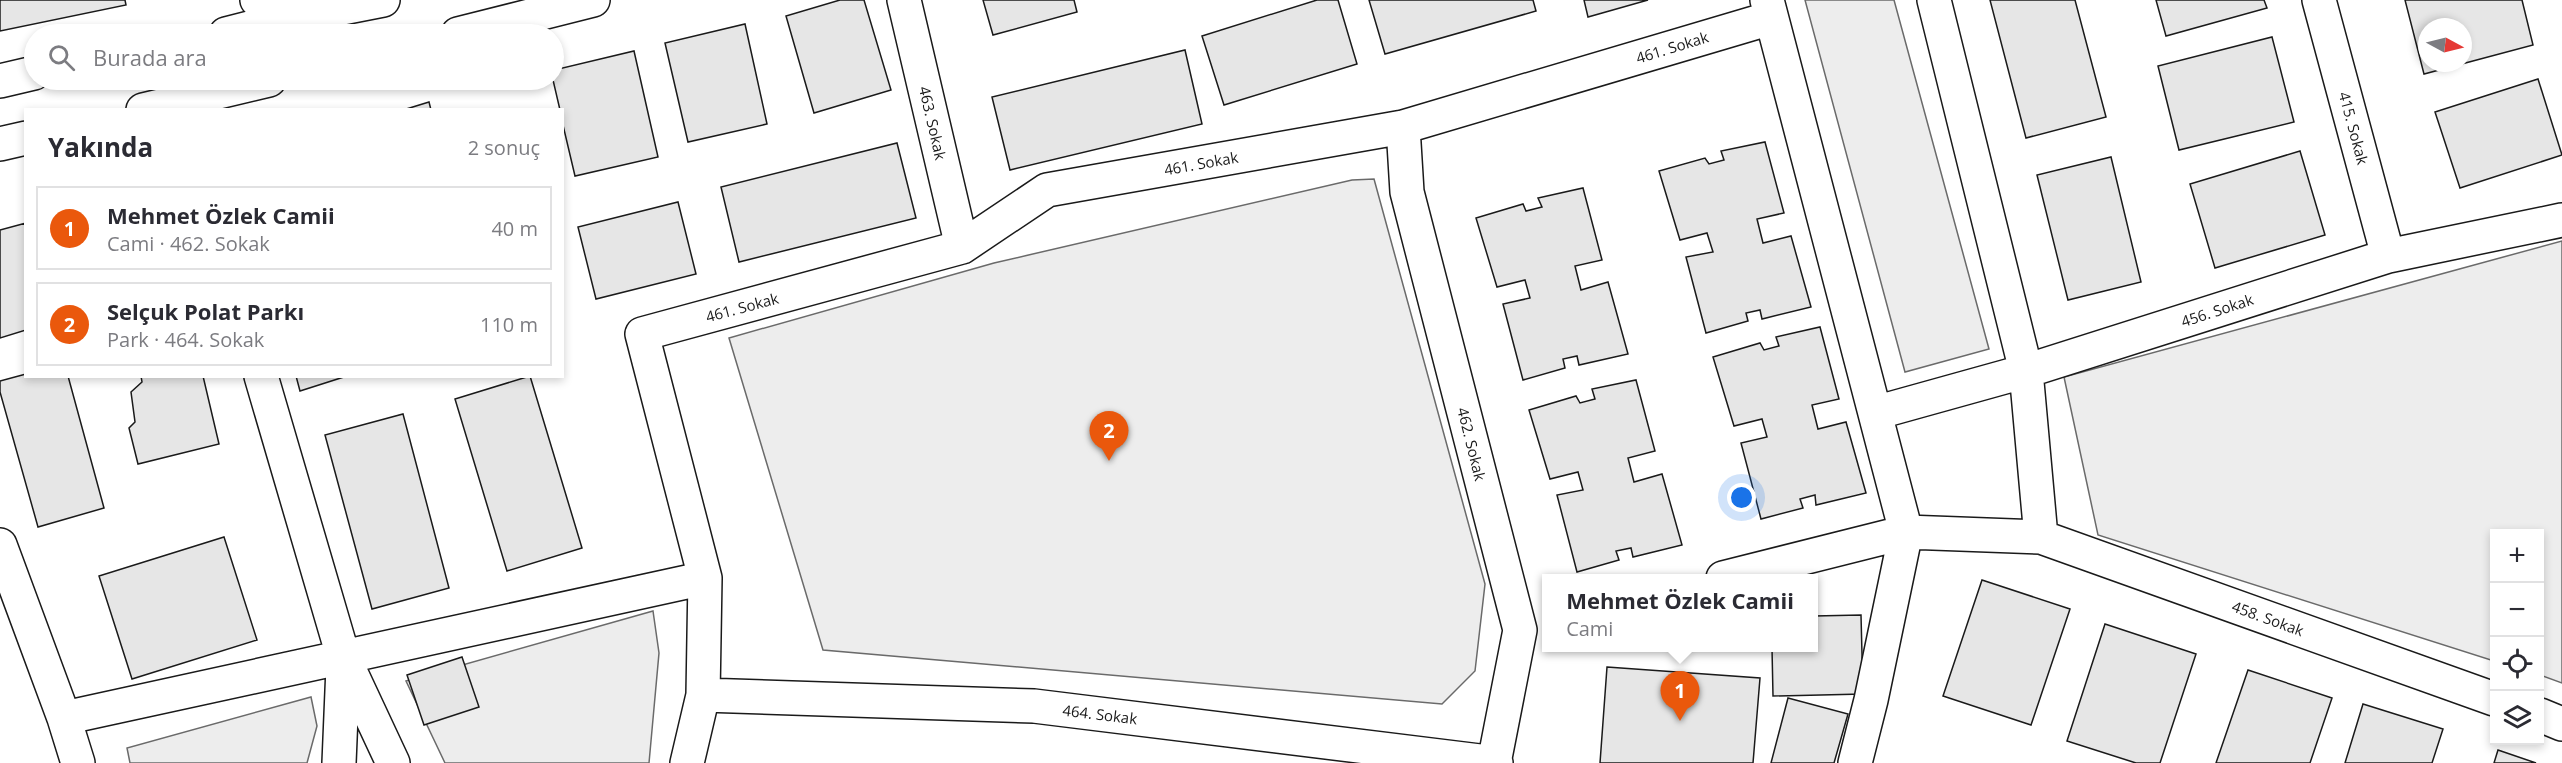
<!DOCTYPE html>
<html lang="tr">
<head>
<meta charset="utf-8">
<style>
  body { margin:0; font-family:"Open Sans",sans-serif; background:#f7f7f7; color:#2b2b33 }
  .controls { position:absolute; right:18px; bottom:18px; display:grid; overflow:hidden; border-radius:0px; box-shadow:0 3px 9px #0003 }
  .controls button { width:54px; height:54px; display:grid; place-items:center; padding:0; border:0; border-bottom:2px solid #e1e1e2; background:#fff; color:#2b2b33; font:30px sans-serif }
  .compass { position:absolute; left:2418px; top:18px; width:54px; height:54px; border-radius:50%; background:#fff; box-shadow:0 3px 9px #0003; rotate:97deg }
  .you { position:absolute; left:1742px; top:498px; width:21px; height:21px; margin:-15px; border:4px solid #fff; border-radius:50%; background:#1a73e8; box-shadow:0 0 0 9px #1a73e833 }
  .badge { display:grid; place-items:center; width:39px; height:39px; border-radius:50%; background:#ea580c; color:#fff; font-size:20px; font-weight:700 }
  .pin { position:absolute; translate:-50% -50px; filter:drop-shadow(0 2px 3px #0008) }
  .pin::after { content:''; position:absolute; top:32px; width:21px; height:18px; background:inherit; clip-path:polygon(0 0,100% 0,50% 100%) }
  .popup { position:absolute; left:1542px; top:574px; width:276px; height:78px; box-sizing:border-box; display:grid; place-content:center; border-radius:0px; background:#fff; filter:drop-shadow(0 2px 4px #0005); font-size:20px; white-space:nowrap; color:#7c7c81 }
  .popup b { font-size:22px; color:#2b2b33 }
  .popup::after { content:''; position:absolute; left:50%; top:100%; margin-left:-12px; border:12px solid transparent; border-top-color:#fff }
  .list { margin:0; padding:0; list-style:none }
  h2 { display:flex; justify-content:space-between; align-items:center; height:78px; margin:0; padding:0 24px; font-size:26px }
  h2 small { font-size:20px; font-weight:400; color:#7c7c81 }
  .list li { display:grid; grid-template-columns:39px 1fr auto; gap:18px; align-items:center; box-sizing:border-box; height:84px; margin:0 12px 12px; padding:0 12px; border:2px solid #e1e1e2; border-radius:0px }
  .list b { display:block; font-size:22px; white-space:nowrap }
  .list p { margin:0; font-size:20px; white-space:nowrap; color:#7c7c81 }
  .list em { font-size:20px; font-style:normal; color:#7c7c81 }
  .icon { flex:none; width:33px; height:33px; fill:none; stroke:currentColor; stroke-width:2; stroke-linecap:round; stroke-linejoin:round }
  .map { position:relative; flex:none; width:2562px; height:763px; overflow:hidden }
  .search { position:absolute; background:#fff; box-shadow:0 3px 9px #0003; left:24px; top:24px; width:540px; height:66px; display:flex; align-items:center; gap:15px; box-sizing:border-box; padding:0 21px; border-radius:33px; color:#7c7c81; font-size:22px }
  .panel { position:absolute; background:#fff; box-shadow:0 3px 9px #0003; left:24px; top:108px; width:540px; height:270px; border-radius:0px }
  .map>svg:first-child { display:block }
  .built { fill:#ededed; stroke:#6a6a6a; stroke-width:1.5 }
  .building { fill:#e6e6e6; stroke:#1a1a1a; stroke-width:1.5; fill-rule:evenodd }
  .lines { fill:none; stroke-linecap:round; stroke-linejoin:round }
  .minor-casing { stroke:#1a1a1a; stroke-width:36 }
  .major-casing { stroke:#1a1a1a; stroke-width:36 }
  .minor { stroke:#fff; stroke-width:33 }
  .major { stroke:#fff; stroke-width:33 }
  .labels { text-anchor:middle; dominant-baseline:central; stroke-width:4.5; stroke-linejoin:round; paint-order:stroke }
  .street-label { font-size:15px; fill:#1a1a1a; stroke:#fff }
</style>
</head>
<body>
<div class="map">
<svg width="2562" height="763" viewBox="0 0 2562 763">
  <rect width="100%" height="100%" fill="#fff"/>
  <!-- built -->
  <path class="built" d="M1805,0H1894L1989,349L1905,372Z
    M1374,179L1485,584L1475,671L1442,704L823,650L729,338L994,263L1352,180Z
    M2562,241V683L2540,675V534H2494V661L2098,535L2064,377Z
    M653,611L659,653L649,763H445L406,681Z
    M311,697L317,726L307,763H130L127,748Z"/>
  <!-- building -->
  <path class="building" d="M0,0H125L126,5L0,31Z
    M840,0H864L891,90L814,113L786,16Z
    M983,0H1074L1077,12L993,35Z
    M1317,0H1338L1357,64L1224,105L1202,36Z
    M1369,0H1533L1536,11L1385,54Z
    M1584,0H1648L1588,17Z
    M1990,0H2075L2106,117L2026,138Z
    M2156,0H2264L2267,8L2166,36Z
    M2405,0H2522L2533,45L2424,74ZM2427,27H2463V63H2427Z
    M745,24L767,124L688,142L665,43Z
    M2272,37L2294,122L2179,150L2158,66Z
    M1185,50L1202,124L1010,170L992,97Z
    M634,51L658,157L575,176L562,121V110H560L553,80L554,70Z
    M2538,79L2562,155L2460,188L2435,112Z
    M429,102L431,110H403Z
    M1765,142L1784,213L1757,219L1763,243L1791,236L1811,307L1762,319L1760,310L1746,313L1748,321L1706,333L1686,257L1713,252L1707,233L1680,240L1659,171L1705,158L1709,164L1724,160L1721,151Z
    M897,143L916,218L739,262L721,187Z
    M2300,151L2325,235L2215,268L2190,184Z
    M2111,157L2141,282L2068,300L2037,175Z
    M1583,188L1602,260L1575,266L1581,290L1608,282L1628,354L1579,365L1577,356L1563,359L1565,368L1523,380L1503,304L1530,298L1525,280L1497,287L1476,218L1523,204L1526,211L1542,207L1538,198Z
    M678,202L696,274L596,299L578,227Z
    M26,223V330L0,338V230Z
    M1820,327L1839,399L1812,405L1818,429L1846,422L1866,493L1816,505L1815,495L1800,499L1803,508L1761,519L1741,443L1767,437L1762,419L1734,426L1713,357L1760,343L1764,350L1779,346L1776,337Z
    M26,374V376H68L104,508L38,527L0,392V381Z
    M141,376H203L219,444L138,464L129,428L135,422L131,392L142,382Z
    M296,376H347L300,391Z
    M530,376L582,548L507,571L455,399Z
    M1636,380L1655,451L1628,458L1634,482L1662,474L1682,545L1633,557L1631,548L1616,551L1619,560L1577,572L1557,495L1583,490L1578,472L1550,479L1529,410L1576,396L1580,403L1595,399L1592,389Z
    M403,414L449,588L372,609L325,435Z
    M224,537L257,640L132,679L99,576Z
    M1982,580L2070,609L2031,725L1943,696Z
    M1861,615L1863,694L1773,696L1772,648H1814V616Z
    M2105,624L2196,654L2160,763H2136L2067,741Z
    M462,657L479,707L424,725L407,675Z
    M1607,667L1760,678L1753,763H1600Z
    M2248,670L2332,698L2310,763H2216Z
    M1788,698L1848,714L1834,763H1771Z
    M2363,704L2443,729L2432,763H2345Z
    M2498,750L2536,763H2494Z"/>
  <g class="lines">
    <defs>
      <path id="minor" d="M257,0L281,20L293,0
        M904,0L962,247
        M1934,0L2026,371L2041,537
        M2319,0L2388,256
        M173,80L182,110
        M1403,127L1407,192L1520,630L1494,763
        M261,376L343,656L393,763
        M1875,413L2026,371L2388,256L2562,220
        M0,545L64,718L705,578
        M1723,578L1906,532L1767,0
        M703,695L1034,706L1496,763
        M2540,715L2562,724
        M64,718L78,763
        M339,763L343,667
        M687,763L703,695L705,578L642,334L962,247L1047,190L1403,127L1771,18
        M1855,763L1871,700L1906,532L2041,537L2494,699"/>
      <path id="major" d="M226,34L281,20L383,0
        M458,34L593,0
        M0,81L34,73
        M143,110L269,80
        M0,144L26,138"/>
    </defs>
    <!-- minor casing -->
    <use href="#minor" class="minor-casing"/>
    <!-- major casing -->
    <use href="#major" class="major-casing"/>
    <!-- minor -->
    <use href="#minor" class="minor"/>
    <!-- major -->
    <use href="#major" class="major"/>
  </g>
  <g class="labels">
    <!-- street labels -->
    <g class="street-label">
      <text transform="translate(1672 47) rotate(-17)">461. Sokak</text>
      <text transform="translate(933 123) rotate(77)">463. Sokak</text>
      <text transform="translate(2354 128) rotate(75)">415. Sokak</text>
      <text transform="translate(1201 163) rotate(-10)">461. Sokak</text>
      <text transform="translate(742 307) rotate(-15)">461. Sokak</text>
      <text transform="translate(2217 310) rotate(-18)">456. Sokak</text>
      <text transform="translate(1472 444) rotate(76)">462. Sokak</text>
      <text transform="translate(2268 618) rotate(20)">458. Sokak</text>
      <text transform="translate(1100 714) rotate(7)">464. Sokak</text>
    </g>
  </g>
</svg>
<div class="controls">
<button>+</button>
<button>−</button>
<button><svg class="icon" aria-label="locate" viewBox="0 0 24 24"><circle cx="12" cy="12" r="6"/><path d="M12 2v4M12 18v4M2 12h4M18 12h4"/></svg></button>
<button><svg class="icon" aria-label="layers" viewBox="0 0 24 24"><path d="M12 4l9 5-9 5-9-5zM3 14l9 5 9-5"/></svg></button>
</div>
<svg class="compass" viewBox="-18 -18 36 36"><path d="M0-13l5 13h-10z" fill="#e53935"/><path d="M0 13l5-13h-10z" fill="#7c7c81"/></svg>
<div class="you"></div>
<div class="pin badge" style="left:1680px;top:721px">1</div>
<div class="popup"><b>Mehmet Özlek Camii</b>Cami</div>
<div class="pin badge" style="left:1109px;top:461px">2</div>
<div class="search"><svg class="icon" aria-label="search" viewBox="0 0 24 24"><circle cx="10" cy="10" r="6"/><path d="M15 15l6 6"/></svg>Burada ara</div>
<section class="panel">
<h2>Yakında<small>2 sonuç</small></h2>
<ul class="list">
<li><span class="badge">1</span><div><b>Mehmet Özlek Camii</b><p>Cami · 462. Sokak</p></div><em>40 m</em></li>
<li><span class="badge">2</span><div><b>Selçuk Polat Parkı</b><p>Park · 464. Sokak</p></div><em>110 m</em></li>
</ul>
</section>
</div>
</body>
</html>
